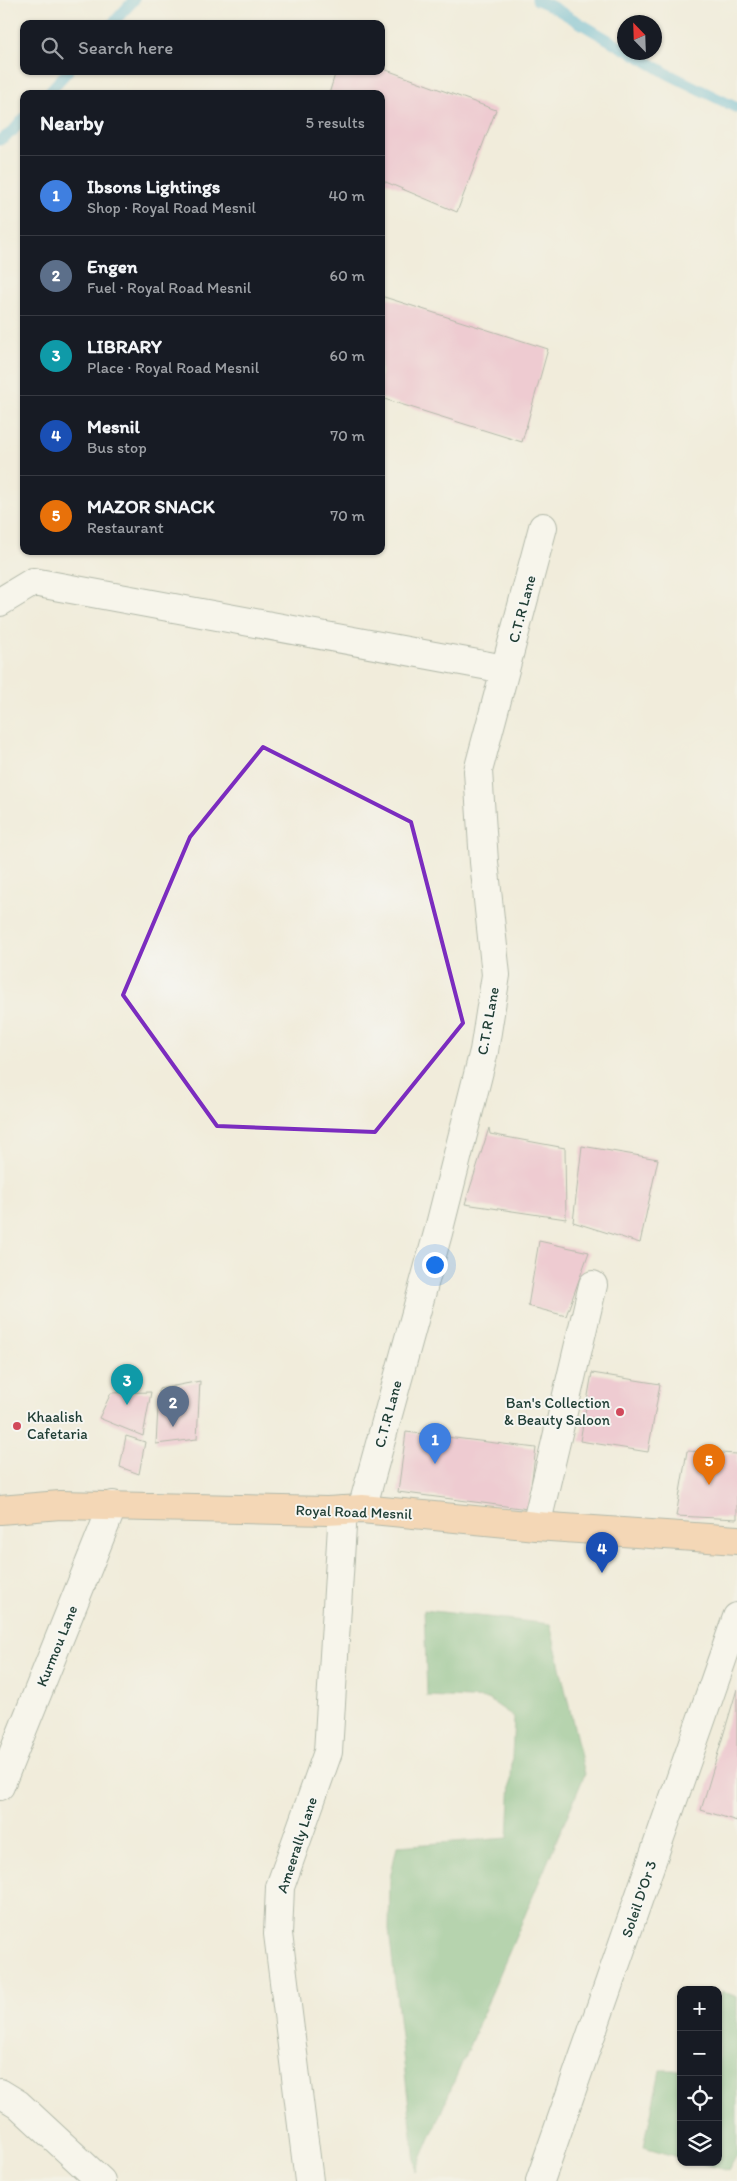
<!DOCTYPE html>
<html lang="en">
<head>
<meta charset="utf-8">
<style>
  body { margin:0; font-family:Itim,sans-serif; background:#242831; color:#f1f3f6 }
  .controls { position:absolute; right:15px; bottom:15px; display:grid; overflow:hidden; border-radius:10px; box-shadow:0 1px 4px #0004 }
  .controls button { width:45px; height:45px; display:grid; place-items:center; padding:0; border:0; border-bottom:1px solid #363941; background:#171b24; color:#f1f3f6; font:25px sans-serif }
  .compass { position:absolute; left:617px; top:15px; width:45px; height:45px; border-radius:50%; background:#171b24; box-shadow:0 1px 4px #0004; rotate:337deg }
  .you { position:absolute; left:434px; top:1264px; width:18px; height:18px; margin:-12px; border:4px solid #fff; border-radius:50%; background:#1a73e8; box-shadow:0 0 0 8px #1a73e833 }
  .badge { display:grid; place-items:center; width:32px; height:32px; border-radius:50%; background:#d1495b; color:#fff; font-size:16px; font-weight:700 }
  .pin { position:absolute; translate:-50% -41px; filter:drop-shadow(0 1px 2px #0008) }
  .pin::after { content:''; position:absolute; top:26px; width:18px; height:15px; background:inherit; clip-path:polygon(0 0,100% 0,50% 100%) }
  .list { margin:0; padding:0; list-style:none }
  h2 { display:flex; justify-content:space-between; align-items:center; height:65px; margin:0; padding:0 20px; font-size:21px }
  h2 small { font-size:16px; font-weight:400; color:#9ea1a6 }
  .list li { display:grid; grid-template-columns:32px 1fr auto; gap:15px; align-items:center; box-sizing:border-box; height:80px; padding:0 20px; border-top:1px solid #363941 }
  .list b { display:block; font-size:19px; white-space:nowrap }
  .list p { margin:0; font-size:16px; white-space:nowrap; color:#9ea1a6 }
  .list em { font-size:16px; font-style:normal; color:#9ea1a6 }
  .icon { flex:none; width:28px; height:28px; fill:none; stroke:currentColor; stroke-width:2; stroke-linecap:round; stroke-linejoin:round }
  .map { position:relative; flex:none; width:737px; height:2181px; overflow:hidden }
  .search { position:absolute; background:#171b24; box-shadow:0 1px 4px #0004; left:20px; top:20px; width:365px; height:55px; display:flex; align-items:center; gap:12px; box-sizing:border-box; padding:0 18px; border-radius:10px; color:#9ea1a6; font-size:19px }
  .panel { position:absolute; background:#171b24; box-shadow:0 1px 4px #0004; left:20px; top:90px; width:365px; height:465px; border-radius:10px }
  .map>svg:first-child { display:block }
  .forest { fill:#6fb479; stroke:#477856 }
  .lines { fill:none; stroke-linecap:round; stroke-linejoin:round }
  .stream { stroke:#55b3d4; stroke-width:11 }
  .building { fill:#eba3c5 }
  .minor-casing { stroke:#687a6e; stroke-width:30 }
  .major-casing { stroke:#687a6e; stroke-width:30 }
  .minor { stroke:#fff; stroke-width:28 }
  .major { stroke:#f8bd89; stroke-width:28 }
  .marked { fill:none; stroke:#7b2cbf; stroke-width:4; stroke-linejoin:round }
  .poi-dot { fill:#d1495b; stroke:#f6f6f2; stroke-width:2 }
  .labels { text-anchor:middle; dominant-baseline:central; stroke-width:4; stroke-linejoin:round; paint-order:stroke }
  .street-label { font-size:15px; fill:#1f3d34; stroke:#f6f6f2 }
  .poi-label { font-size:15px; fill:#1f3d34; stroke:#f6f6f2; text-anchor:end }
</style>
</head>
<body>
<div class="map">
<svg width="737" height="2181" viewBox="0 0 737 2181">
  <rect width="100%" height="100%" fill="#f6f6f2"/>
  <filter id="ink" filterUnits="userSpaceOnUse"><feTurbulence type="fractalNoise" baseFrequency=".02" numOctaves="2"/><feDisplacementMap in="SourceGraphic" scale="10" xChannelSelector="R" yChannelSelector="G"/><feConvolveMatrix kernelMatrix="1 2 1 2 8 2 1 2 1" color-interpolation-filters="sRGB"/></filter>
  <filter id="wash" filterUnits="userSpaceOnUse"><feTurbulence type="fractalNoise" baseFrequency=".0096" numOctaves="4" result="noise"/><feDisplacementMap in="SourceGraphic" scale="20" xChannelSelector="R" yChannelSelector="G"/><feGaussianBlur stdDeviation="1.12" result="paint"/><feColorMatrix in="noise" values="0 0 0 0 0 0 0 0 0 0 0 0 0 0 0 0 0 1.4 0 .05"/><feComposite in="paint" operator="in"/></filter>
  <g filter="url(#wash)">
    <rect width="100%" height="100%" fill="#f1ecdb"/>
    <!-- forest -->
    <path class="forest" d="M424,1610L550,1624L585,1774L416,2171L389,1930L390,1878L397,1846L508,1838L514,1717L488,1699L427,1696Z
      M722,1991L737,1997V2155L728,2171L697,2162H718V2003Z
      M660,2070H681V2158L644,2147Z"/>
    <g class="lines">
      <!-- stream -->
      <path class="stream" d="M537,0L551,6L624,49
        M112,24L134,0
        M631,52L668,74L737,108
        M47,94L68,71
        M0,140L12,132L24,118"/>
    </g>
    <g id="blocks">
      <!-- building -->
      <path class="building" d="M381,68L496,110L457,212L381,180V94H329L336,71H381Z
        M381,296L548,349L522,442L381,398Z
        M489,1128L490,1134L565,1148L566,1219L465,1204Z
        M582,1146L658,1159L640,1243L573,1222Z
        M539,1241L589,1252L566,1316L528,1306Z
        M592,1373L660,1384L648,1452L580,1441Z
        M200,1381L197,1439L156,1444L159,1389Z
        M151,1392L143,1436L99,1418L111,1393Z
        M406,1432L536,1448L528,1509L398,1492Z
        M126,1436L145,1442L139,1474L120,1467Z
        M687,1451L737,1454V1519L676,1516Z
        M737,1689V1821L701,1810Z"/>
    </g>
  </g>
  <g filter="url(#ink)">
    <use href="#blocks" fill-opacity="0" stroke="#687a6e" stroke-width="1"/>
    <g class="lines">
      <defs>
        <path id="minor" d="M0,602L33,582L505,669
          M362,1509L438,1233L484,1051L496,975L484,862L478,771L543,527
          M536,1526L593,1285
          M0,1786L113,1505
          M0,2093L18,2104L101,2181
          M309,2181L278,1934L280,1887L328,1752L343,1510
          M540,2181L737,1617"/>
        <path id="major" d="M0,1510L60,1505L327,1511L362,1509L536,1526L737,1540"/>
      </defs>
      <!-- minor casing -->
      <use href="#minor" class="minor-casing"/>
      <!-- major casing -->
      <use href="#major" class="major-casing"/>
      <!-- minor -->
      <use href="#minor" class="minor"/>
      <!-- major -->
      <use href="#major" class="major"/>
    </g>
  </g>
  <!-- marked area -->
  <path d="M0 0H737V2181H0ZM263,747L411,822L463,1023L375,1132L217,1126L123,995L190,837Z" fill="#f1ecdb" fill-opacity=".55" fill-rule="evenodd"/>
  <path class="marked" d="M263,747L411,822L463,1023L375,1132L217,1126L123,995L190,837Z"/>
  <!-- markers -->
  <g class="poi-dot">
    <circle cx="620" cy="1412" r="5"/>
    <circle cx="17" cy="1426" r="5"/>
  </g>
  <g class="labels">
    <!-- street labels -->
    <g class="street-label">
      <text transform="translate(522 609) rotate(-75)">C.T.R Lane</text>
      <text transform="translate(488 1021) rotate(-80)">C.T.R Lane</text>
      <text transform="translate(388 1414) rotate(-75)">C.T.R Lane</text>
      <text transform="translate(354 1512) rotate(2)">Royal Road Mesnil</text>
      <text transform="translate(57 1646) rotate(-68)">Kurmou Lane</text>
      <text transform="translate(297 1845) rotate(-72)">Ameerally Lane</text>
      <text transform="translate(639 1899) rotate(-71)">Soleil D'Or 3</text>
    </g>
    <!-- poi labels -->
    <g class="poi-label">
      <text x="610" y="1403">Ban's Collection<tspan x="610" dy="17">&amp; Beauty Saloon</tspan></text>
      <text x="27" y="1417" text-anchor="start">Khaalish<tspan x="27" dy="17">Cafetaria</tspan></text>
    </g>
  </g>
</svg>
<div class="controls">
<button>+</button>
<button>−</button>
<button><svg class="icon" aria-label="locate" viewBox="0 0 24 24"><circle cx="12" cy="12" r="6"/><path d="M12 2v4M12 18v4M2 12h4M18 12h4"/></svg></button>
<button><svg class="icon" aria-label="layers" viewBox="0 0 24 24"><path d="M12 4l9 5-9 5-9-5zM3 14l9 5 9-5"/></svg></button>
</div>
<svg class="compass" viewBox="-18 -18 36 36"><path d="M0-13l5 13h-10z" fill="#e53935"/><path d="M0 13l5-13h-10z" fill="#9ea1a6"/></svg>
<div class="you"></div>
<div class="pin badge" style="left:435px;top:1464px;background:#3f7fe0">1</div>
<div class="pin badge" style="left:173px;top:1427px;background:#5c6f8a">2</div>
<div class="pin badge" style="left:127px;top:1405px;background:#0f9aa8">3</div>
<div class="pin badge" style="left:602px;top:1573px;background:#1a4fb4">4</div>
<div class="pin badge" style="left:709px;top:1485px;background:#e8710a">5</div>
<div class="search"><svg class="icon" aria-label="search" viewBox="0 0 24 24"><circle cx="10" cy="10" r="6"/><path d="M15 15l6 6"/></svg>Search here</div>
<section class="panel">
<h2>Nearby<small>5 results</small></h2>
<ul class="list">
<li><span class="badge" style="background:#3f7fe0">1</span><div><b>Ibsons Lightings</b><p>Shop · Royal Road Mesnil</p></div><em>40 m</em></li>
<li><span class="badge" style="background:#5c6f8a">2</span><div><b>Engen</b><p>Fuel · Royal Road Mesnil</p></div><em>60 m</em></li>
<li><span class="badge" style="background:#0f9aa8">3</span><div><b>LIBRARY</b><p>Place · Royal Road Mesnil</p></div><em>60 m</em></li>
<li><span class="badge" style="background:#1a4fb4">4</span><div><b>Mesnil</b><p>Bus stop</p></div><em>70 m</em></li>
<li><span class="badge" style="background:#e8710a">5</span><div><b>MAZOR SNACK</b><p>Restaurant</p></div><em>70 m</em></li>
</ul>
</section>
</div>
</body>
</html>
